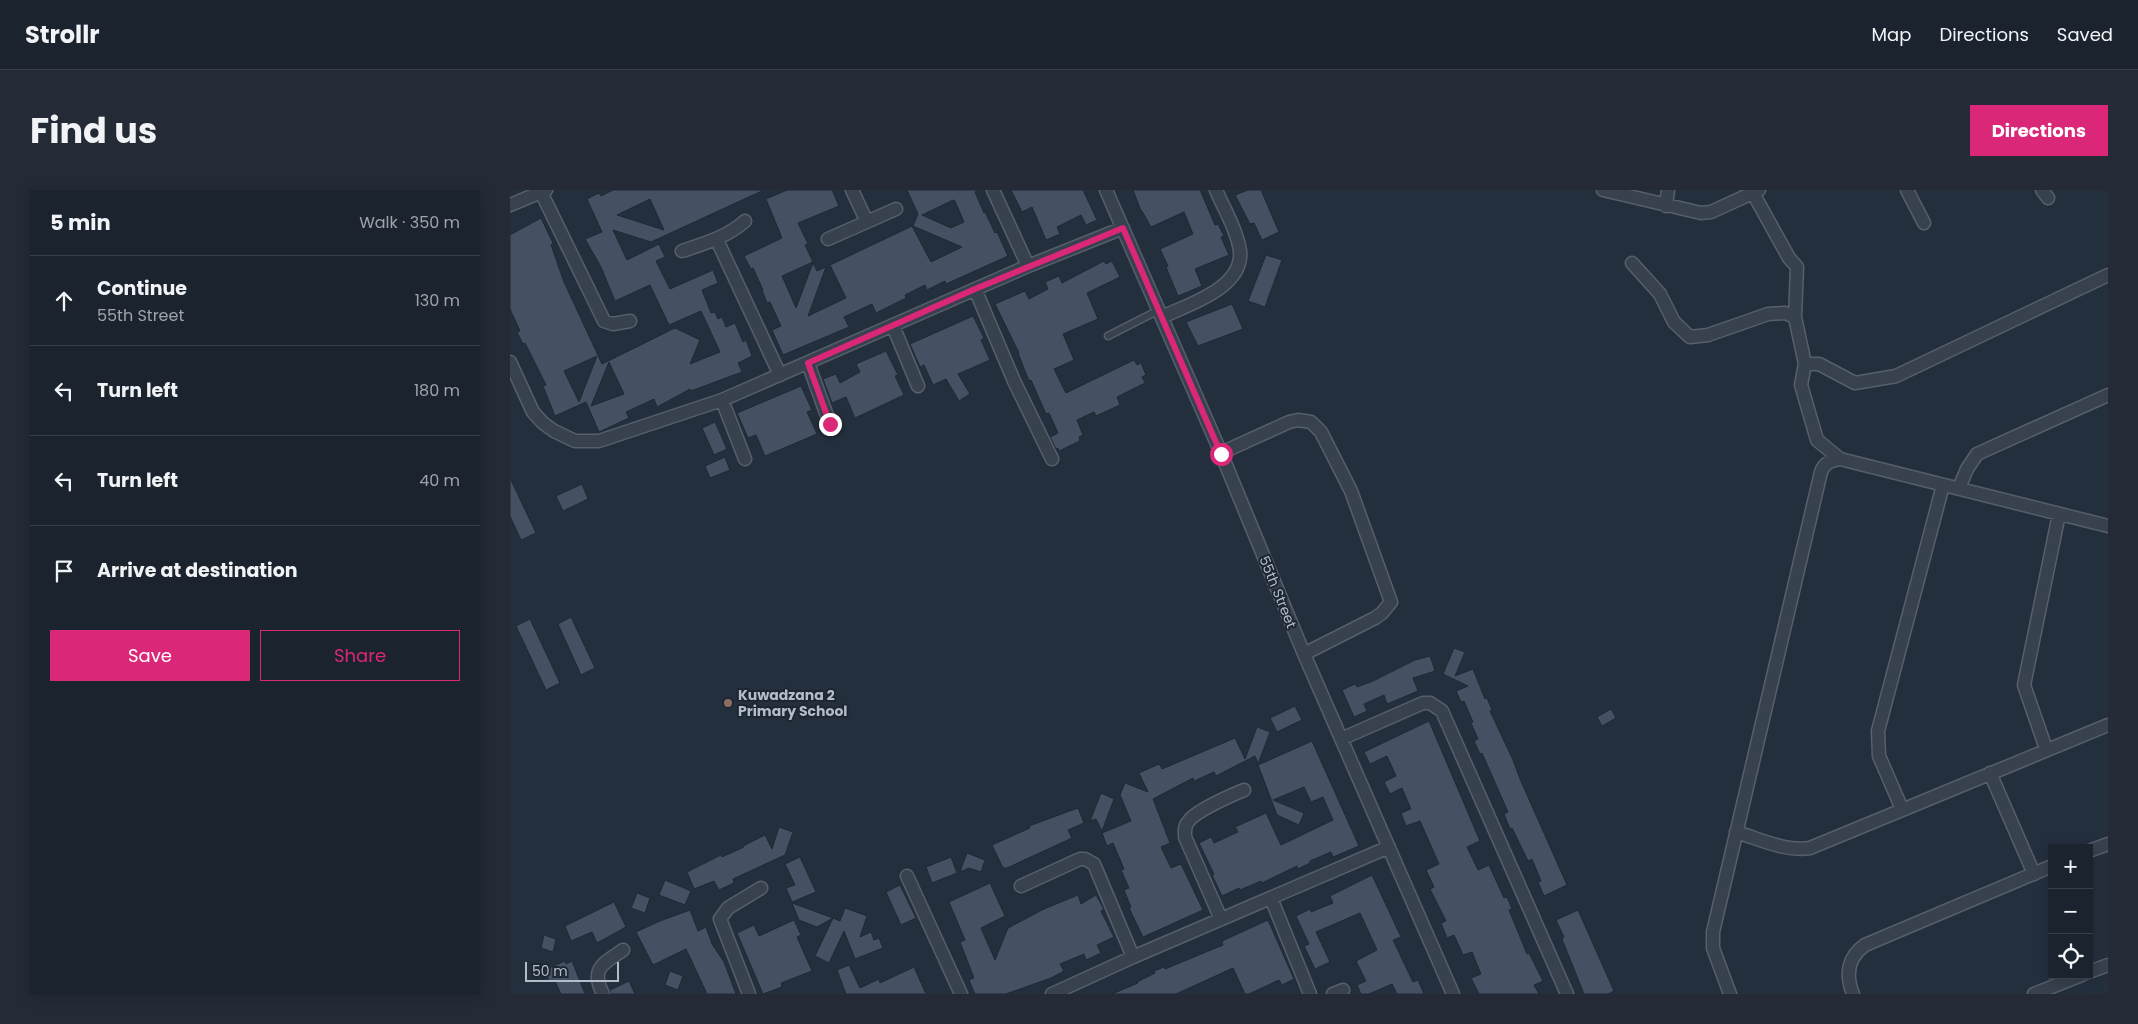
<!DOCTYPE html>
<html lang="en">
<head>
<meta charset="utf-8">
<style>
  body { margin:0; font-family:Poppins,sans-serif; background:#242b36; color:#f1f3f6 }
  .controls { position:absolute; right:15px; bottom:15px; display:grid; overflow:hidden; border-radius:0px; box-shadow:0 2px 12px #0003 }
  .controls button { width:45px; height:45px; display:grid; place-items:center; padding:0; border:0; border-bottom:1px solid #39404a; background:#1b232e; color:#f1f3f6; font:25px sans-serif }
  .scale { position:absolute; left:15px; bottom:12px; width:94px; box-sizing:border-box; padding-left:5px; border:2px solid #b4bcc9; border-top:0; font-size:14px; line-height:18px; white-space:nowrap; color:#b4bcc9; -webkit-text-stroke:4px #1d2633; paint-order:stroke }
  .stop { position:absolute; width:15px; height:15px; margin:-11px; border:4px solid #db2777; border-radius:50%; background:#fff }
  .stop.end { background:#db2777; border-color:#fff; box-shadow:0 1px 5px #0008 }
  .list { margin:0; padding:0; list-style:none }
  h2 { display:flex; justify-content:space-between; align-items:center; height:65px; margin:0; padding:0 20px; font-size:21px }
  h2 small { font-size:16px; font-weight:400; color:#a0a4aa }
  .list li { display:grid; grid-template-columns:32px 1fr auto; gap:15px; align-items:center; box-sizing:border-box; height:90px; padding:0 20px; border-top:1px solid #39404a }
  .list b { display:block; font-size:19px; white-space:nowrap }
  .list p { margin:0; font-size:16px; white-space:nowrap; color:#a0a4aa }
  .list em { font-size:16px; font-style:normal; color:#a0a4aa }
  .actions { display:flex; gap:10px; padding:15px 20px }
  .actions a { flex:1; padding:11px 0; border:1px solid #db2777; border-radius:0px; text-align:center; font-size:18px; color:#db2777 }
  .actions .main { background:#db2777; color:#fff }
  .icon { flex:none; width:28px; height:28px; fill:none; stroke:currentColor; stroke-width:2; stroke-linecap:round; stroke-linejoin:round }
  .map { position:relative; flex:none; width:1598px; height:804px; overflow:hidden; border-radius:0px }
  header { display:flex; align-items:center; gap:30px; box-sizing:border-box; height:70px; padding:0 25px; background:#1b232e; border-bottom:1px solid #39404a }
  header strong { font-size:24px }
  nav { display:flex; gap:28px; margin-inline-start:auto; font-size:18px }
  .intro { display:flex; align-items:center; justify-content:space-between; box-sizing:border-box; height:120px; padding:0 30px }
  h1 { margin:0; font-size:35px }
  .button { padding:12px 22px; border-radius:0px; background:#db2777; color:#fff; font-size:18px; font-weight:700 }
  main { display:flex; gap:30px; padding:0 30px }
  aside { flex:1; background:#1b232e; border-radius:0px; box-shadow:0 2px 12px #0003 }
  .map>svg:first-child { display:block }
  .building { fill:#455162; stroke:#1f2835; fill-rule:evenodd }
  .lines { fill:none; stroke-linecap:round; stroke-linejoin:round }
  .service-casing { stroke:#565f6c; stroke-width:9 }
  .minor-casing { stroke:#565f6c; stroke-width:15 }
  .service { stroke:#38414e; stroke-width:6 }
  .minor { stroke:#38414e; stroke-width:12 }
  .route { stroke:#db2777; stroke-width:6 }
  .education-dot { fill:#8d6e63; stroke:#1d2633; stroke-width:2 }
  .labels { text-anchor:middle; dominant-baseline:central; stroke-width:4; stroke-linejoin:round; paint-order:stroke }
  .street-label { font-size:14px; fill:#b4bcc9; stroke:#1d2633 }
  .poi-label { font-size:14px; font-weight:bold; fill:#b4bcc9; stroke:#1d2633; text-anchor:start }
</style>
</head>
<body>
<header>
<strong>Strollr</strong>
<nav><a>Map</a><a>Directions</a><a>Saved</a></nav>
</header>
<div class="intro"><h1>Find us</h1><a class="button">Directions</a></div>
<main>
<aside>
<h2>5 min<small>Walk · 350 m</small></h2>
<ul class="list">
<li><svg class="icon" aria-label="ahead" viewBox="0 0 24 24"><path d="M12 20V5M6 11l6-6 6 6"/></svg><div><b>Continue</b><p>55th Street</p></div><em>130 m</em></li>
<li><svg class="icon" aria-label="left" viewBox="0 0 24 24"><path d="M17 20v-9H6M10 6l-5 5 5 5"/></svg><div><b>Turn left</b></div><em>180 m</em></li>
<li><svg class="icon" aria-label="left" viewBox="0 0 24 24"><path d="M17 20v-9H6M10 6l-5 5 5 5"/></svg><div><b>Turn left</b></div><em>40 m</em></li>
<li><svg class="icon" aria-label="arrive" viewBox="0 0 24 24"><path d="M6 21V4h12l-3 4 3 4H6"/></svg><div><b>Arrive at destination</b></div></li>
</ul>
<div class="actions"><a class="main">Save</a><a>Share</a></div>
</aside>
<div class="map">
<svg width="1598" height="804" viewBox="0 0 1598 804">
  <rect width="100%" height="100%" fill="#242f3e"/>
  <!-- building -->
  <path class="building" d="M103,0H254L141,52L103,40L117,70L149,54L155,67L146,71L160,99L203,80L208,93L192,100L201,123L205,122L208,129L212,127L216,137L225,133L233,152L236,150L242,166L228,173L232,182L181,201L180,199L147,217L144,209L116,222L119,228L89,242L76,212L45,226L33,196L36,195L15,153L13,154L7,142L10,141L0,119V45L31,28L43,53L41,55L54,92L92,174L165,138L190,150L180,174L210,162L191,121L159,135L140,95L105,111L91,77L75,49L92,42L77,9L89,3L91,6ZM140,9L154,40L107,25ZM87,166L69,212L54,181ZM99,172L114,204L81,216Z
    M277,0H322L329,16L288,33L298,54L295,55L303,72L272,86L286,118L303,73L307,81L316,77L298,126L336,108L320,75L402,36L421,72L452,57L403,36L408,24L397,0H469L465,2L474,23L475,22L485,43L487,42L498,66L436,94L435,91L417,100L415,95L395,105L396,108L366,123L362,114L334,127L339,137L273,165L262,140L271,136L260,112L257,113L252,100H253L243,78L241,79L234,66L272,48L256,9ZM443,10L445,11L454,32L441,38L412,25Z
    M501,0H573L587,30L576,35L571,25L547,37L550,44L536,50L522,17L512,22Z
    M623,0H690L705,35L708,34L714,46L711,47L719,65L685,79L692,96L668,106L656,77L658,76L650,59L683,44L674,22L641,37L632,21H631Z
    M738,0H751L769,42L752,50L744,33L740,34L725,5Z
    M756,65L772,70L755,117L738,111Z
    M594,71L596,74L602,71L610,87L577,103L588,129L553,144L564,170L544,179L556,203L624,170L627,175L631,173L636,185L632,187L635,193L607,207L610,215L586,226L584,222L567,230L573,245L569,247L570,251L549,261L548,258L546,259L540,247L548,243L539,223L536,224L521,190L519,191L508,163H509L485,114L515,101L519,109L538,99L535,92L549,86L552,93Z
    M722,114L733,139L688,156L676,132Z
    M463,126L474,148L471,150L480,170L448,184L460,204L449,211L436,189L423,195L414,175L410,177L400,154Z
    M376,161L388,185L385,186L394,205L345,228L336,207L322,213L313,189L326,184L330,193L350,182L346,174Z
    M291,196L302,220L297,222L307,244L255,266L246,245L238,248L227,223Z
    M205,232L217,259L204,265L192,238Z
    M215,267L220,280L200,288L195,276Z
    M0,288L26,343L11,350L0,326Z
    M72,294L78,309L53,321L46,306Z
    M61,427L85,478L71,485L48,434Z
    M20,429L50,493L36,500L6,436Z
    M944,458L955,462L945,486L963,479L975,509L977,508L982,520L980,521L1003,570L1010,589L1057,695L1034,706L1028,692L1031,691L1022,669L1018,671L1002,638L1000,639L994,624L998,622L972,563L970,564L964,551L968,549L961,533L963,532L954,511L951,512L946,501L958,496L933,484Z
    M920,466L925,481L903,488L908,501L877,514L874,505L854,514L857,521L844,527L832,500L845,494L847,497L863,491L905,470Z
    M785,516L792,530L767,542L760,528Z
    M1101,519L1106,528L1092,536L1087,527Z
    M919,531L970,651L957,657L968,680L979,675L994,708L997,707L1002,719L999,720L1017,764L1019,763L1033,791L1024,795L1029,804H969L961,788L971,784L962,762L953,765L944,745L937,748L931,733L936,731L920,699L924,697L916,680L929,674L910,631L896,636L891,623L901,619L892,598L880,604L874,592L886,586L877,566L860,574L854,562Z
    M747,537L760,542L748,574L745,566L706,586L704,582L684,591L683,588L643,609L660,653L651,657L661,678L671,674L693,720L633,747L619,718L621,717L614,700L619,698L611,680L614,679L603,653L597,656L592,643L621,631L610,605L615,593L638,602L629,583L649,574L652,579L725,548L735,569Z
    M802,551L849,656L823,667L821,662L800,671V673L788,679L787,676L752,693L751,691L730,700L729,698L712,706L702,685L704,684L689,653L701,647L704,653L728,642L725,637L756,623L771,655L823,630L813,607L801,612L794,597L763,610L794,623L789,635L767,625L748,575Z
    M591,603L604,609L592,641L586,629L580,631Z
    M568,618L574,633L558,640L562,648L497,678H493L482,655L520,638L519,636Z
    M269,637L283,642L275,665L223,689L224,693L209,700L204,691L184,699L177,682L211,665L212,667L234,657L233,656L255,645L262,659Z
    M457,663L475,670L471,682L459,678L450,682Z
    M290,667L306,702L282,712L276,698L285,695L275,674Z
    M441,667L447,683L422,693L416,677Z
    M862,685L891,747L883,750L903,792L908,790L914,804H887L882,794L859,804H851L847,795L856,791L846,771L867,760L850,723L806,742L820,772L805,779L794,756L799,754L786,726L800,719L801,722L823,713L820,706Z
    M155,690L181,701L175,715L149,705Z
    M480,693L495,726L471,738L485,770L498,738L534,719L568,705L571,714L586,705L594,719L591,721L604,747L587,755L591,763L576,770L574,764L550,774L554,781L541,788L496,804H465L459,790L464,788L450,752L455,750L439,712Z
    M390,695L406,728L391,735L376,702Z
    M127,703L140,708L135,723L121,718Z
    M104,712L116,737L87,753L82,742L61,751L55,736Z
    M282,713L323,728L307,737L289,730Z
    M335,718L357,726L350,747L361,742L364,750L369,748L373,758L345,769L334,741L319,773L305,766L323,728L330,731Z
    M180,720L188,741L196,737L202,754L214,772L226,804H197L176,759L143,775L126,742L150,731Z
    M1068,720L1104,801L1098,804H1074L1052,749L1054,747L1046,730Z
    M284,730L291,745L287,747L302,781L271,793L272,797L253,804L227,743L244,735L249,746Z
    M758,730L784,789L772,795L769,790L739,804H735L723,778L666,804H602L628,793L627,792L645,783L644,781L654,777L655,779L713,755L712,751Z
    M34,745L46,749L43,762L31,758Z
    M55,771L56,774L62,771L75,804H51L45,791L40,793L34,780Z
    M339,775L350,798L369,789L370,793L404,777L416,804H336L327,780Z
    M160,781L173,786L168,800L155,795Z
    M119,791L125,804H101L100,800Z"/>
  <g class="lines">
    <defs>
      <path id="service" d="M598,146L649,120"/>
      <path id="minor" d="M342,0L357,32
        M483,0L518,76
        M596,0L711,263L794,464L943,804
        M1093,0L1191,23L1201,22L1249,0
        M1397,0L1414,33
        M1532,0L1538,8
        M31,2L94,131L103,134L120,131
        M1243,3L1279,68L1287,77L1285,127L1295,174
        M0,15L36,0
        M1156,16L1158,0
        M318,49L386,19
        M207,50L270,185
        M172,61C196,53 217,47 235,31
        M1122,73L1150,104L1164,132L1180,147L1198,145L1258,124L1275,123L1285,127
        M465,99L504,191L542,269
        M652,127C677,115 734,98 730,61C727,40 714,19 706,0
        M383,136L408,196
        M0,172L23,222L33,233L44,241L65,251H89L212,210L518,76L613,38
        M298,173L320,234
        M212,210L235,269
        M711,263L779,232L788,230L801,232L811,242L841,301L881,412L872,423L865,428L794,464
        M1330,269L1307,250L1291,195L1295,174H1309L1345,193L1386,186L1598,85
        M1449,298L1457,279L1467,264L1598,205
        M831,549L913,513H920L932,521L1057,804
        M1536,559L1514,495L1549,324
        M1480,583L1524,684
        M1392,619L1369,566L1368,541L1433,295
        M1226,642C1250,649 1275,662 1300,658L1598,535
        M1579,661L1598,654
        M397,686L451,804
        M511,696L570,669H575L584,674L623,767
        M761,708L800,804
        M711,729L675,647C675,641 674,637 678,632C685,621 722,605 734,600
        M1579,782L1598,775
        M93,804C80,778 93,774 113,760
        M239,804L210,729L218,718L251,698
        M542,804L623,767L879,657
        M823,804L833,800
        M1220,804L1203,758V742L1311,282C1314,273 1321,270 1330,269L1598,336
        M1343,804C1335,784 1338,767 1355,755L1542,676
        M1524,804L1572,785"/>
    </defs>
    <!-- service casing -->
    <use href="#service" class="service-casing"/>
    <!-- minor casing -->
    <use href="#minor" class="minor-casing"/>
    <!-- service -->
    <use href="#service" class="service"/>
    <!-- minor -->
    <use href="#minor" class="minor"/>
  </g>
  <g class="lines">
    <!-- route -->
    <path class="route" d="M320,234L298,173L465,99L613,38L711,264"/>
  </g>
  <!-- markers -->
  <circle class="education-dot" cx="218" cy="513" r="5"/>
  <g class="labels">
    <!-- street labels -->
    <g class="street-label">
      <text transform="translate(768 402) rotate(68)">55th Street</text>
    </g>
    <!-- poi labels -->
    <g class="poi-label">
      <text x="228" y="505">Kuwadzana 2<tspan x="228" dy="16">Primary School</tspan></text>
    </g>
  </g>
</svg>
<div class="controls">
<button>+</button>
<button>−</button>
<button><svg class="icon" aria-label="locate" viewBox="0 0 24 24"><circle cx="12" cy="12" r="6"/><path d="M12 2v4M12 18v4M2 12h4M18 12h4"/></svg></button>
</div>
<div class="scale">50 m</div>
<div class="stop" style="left:711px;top:264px"></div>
<div class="stop end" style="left:320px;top:234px"></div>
</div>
</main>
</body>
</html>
